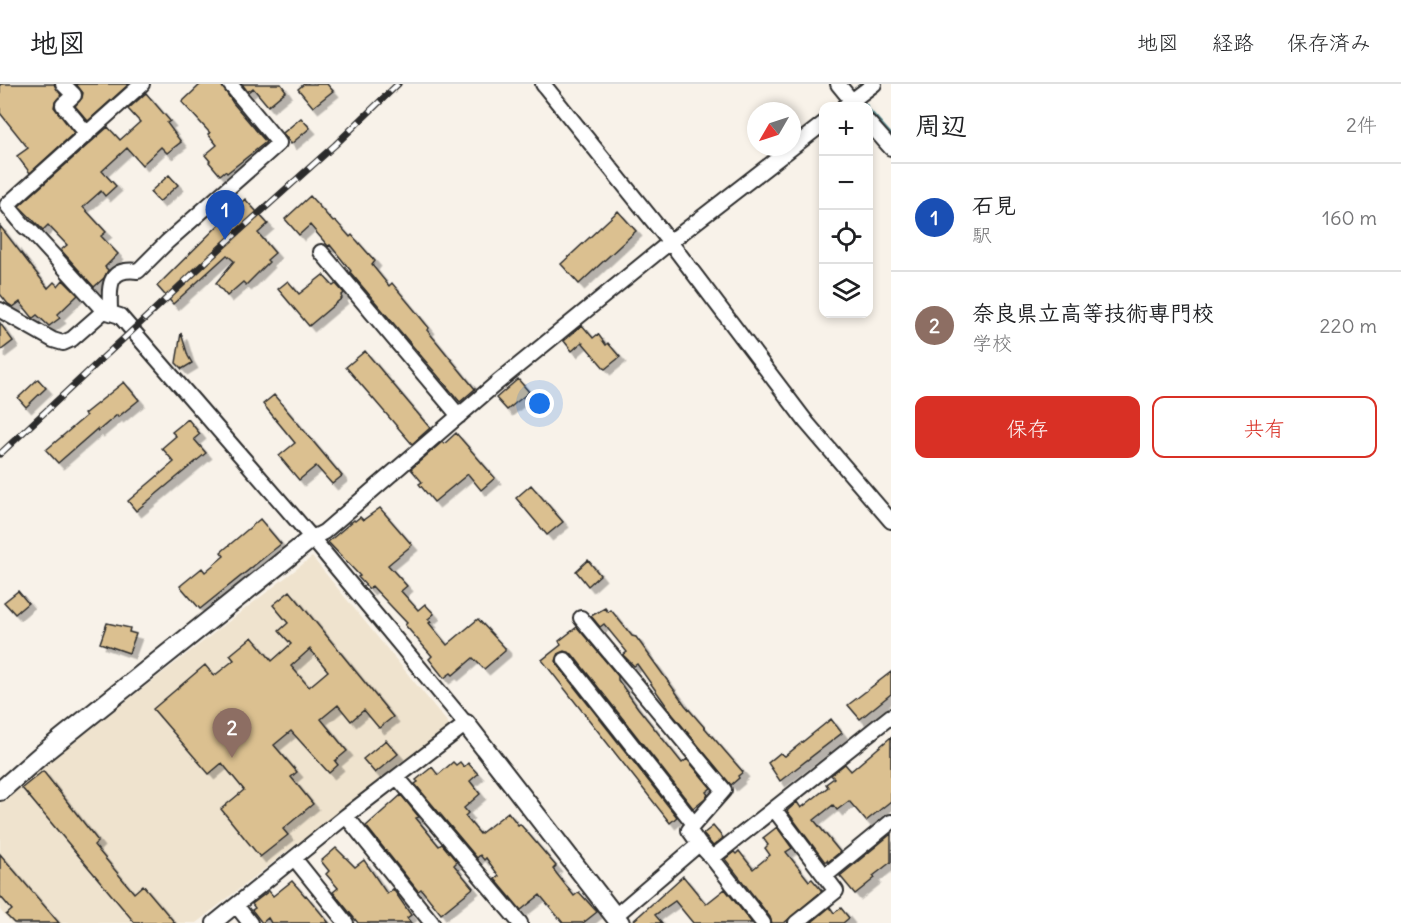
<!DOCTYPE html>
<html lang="ja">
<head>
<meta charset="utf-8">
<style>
  body { margin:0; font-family:Delius,"Klee One",sans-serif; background:#f2f2f2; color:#202124 }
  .controls { position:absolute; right:18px; top:18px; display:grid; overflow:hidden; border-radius:12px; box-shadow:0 3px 9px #0003 }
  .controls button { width:54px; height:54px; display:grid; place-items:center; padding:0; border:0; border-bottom:2px solid #e0e0e0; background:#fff; color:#202124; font:30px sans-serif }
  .compass { position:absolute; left:747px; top:18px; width:54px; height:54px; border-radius:50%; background:#fff; box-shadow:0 3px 9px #0003; rotate:231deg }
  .you { position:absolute; left:540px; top:320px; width:21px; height:21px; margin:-15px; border:4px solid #fff; border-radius:50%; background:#1a73e8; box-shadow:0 0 0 9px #1a73e833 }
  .badge { display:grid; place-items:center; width:39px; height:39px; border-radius:50%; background:#d93025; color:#fff; font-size:20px; font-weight:700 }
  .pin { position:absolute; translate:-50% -50px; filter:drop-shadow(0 2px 3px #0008) }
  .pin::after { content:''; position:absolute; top:32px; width:21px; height:18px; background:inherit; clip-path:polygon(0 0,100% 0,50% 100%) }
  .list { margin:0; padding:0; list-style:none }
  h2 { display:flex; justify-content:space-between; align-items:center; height:78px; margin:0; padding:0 24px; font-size:26px }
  h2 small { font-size:20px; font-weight:400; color:#757577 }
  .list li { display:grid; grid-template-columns:39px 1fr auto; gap:18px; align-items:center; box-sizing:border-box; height:108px; padding:0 24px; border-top:2px solid #e0e0e0 }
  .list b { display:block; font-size:22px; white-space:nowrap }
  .list p { margin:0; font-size:20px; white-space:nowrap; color:#757577 }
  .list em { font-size:20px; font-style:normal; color:#757577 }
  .actions { display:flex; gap:12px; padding:18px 24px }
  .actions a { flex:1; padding:14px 0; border:2px solid #d93025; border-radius:12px; text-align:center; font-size:21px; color:#d93025 }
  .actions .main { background:#d93025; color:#fff }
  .icon { flex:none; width:33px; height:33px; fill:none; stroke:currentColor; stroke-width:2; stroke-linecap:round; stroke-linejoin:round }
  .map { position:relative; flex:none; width:891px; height:839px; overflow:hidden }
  header { display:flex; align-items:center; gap:36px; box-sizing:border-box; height:84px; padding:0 30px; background:#fff; border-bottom:2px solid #e0e0e0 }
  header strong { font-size:28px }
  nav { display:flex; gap:33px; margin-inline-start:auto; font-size:21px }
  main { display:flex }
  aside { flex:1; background:#fff }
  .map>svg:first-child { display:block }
  .built { fill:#efe3ce }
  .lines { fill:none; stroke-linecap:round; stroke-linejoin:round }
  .stream { stroke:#609196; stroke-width:4.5 }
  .building { fill:#dbc090; stroke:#2b2b2b; stroke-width:1.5; fill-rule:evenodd; filter:url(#shadow) }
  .street-casing { stroke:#2b2b2b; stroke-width:18 }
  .secondary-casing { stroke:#2b2b2b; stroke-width:22 }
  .street { stroke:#fff; stroke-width:14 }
  .secondary { stroke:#fff; stroke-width:18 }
  .rail-casing { stroke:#2b2b2b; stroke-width:7 }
  .rail { stroke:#fff; stroke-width:4.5; stroke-dasharray:14; stroke-linecap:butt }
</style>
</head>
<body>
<header>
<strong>地図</strong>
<nav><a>地図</a><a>経路</a><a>保存済み</a></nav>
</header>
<main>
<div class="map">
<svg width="891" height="839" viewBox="0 0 891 839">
  <defs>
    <filter id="shadow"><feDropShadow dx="5.5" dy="5.5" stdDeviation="0" flood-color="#0004"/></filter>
  </defs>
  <rect width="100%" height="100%" fill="#f8f2e9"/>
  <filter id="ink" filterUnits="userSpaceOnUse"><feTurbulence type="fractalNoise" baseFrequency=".0167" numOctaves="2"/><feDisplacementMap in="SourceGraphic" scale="12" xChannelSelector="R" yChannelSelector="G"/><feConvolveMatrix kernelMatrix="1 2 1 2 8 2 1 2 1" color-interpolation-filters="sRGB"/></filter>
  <g filter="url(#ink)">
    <!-- built -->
    <path class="built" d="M312,473L452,644L290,765L196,839H11L0,826V717L13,705Z"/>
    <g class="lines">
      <!-- stream -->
      <path class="stream" d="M853,8L863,0
        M863,19L866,22
        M868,26L891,52"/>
    </g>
    <!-- building -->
    <path class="building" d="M0,0H54L61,11L55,18L54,23L74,49L30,89L17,72L28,64L0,29Z
      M76,0H129L88,37L75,22L82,14L83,9Z
      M201,0H221L233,19L266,58L227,89L225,87L220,91L209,78L210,77L205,71L217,61L208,50L210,49L182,18Z
      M242,0H281L286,7L268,22L253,4L248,8Z
      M304,0H327L333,7L313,23L298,5Z
      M146,9L170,37L167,39L181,58L167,69L161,63L142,81L127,64L102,87L116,102L105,112L101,107L83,123L106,148L101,152L118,170L105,183L108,186L104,194L94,203L61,166L67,161L48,141L43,146L19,122L108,43L120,56L140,38L128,25Z
      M301,34L310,44L291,60L283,49Z
      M169,91L178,101L159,118L150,108Z
      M310,112L333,138L336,137L350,153L352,151L366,167L375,177L372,181L389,202L392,199L416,228L429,244L427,246L475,305L460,318L350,188L351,187L330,161L328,162L310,141L299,151L285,135Z
      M245,115L268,140L258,149L275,169L267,176L269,178L246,201L243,198L227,212L216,199L234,177L227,171L173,220L157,202Z
      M618,127L636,147L579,200L561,180Z
      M0,142L48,204L54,198L58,202L63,196L78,211L57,231L60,234L49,242L37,231L33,234L20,218L13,223L8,220L0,210Z
      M323,191L333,202L336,200L344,209L341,212L342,214L309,242L278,205L288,197L299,210Z
      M0,239L13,257L0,267Z
      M582,241L593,254L598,250L606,261L608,259L620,273L605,285L582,258L572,267L564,257Z
      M181,249L188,272L192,279L182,285L176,279Z
      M365,267L430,344L412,360L346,283Z
      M38,295L46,304L26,323L18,314Z
      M518,295L529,308L507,326L496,314Z
      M124,298L139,316L118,333L117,331L98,347L97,345L58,379L46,366L86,332L84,330Z
      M274,311L342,392L332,400L316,382L299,396L279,372L295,359L263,320Z
      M188,335L200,350L194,355L206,369L136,427L128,417L174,378L162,364L176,352L172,348Z
      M456,349L495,394L481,406L468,390L434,418L419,400L422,398L411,385L442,358L444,360Z
      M531,401L563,438L547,451L516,414Z
      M380,424L412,461L388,481L407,502L401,507L418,526L425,520L434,530L428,535L431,538L429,539L447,561L478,535L505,564V567L484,585L473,574L453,591L451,589L444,594L429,575L432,572L405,541L407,539L372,502L369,505L358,493L360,492L328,458L354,436L355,437L360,433L363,436Z
      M260,435L281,460L200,525L180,502L202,484L205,488L224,472L221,468Z
      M588,476L600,491L588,502L576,487Z
      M18,507L28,519L15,530L4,518Z
      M290,507L393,633L379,644L364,626L351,637L338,621L321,635L347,667L335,677L338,681L329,689L291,647L274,661L297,688L291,693L313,720L283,745L288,751L260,773L221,725L244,706L222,679L209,690L153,625L205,581L214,592L234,576L230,571L252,553L272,577L291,560L279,547L288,539L273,521ZM310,565L328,587L309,603L291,582Z
      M605,524L608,528L611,526L632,552L636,553L685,621L743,688L738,692L739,694L731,701L673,631L637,580L634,582L623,571L627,568L604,540L600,543L591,532Z
      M107,539L130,544L129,548L136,550L129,569L100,559Z
      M577,543L618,592V596L638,624L682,679L687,675L711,704L706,708L708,711L704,715L693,724L572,570L564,567L559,569L556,577L558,582L677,733L670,739L542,576L561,561L559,557Z
      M891,588V610L860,635L848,621Z
      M831,635L842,649L780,697L768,679L780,669L785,672Z
      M891,653V717L866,737L849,717L837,726L833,721L814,736L840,768L828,778L827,776L825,778L787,727L797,718L801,724L828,703L826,700L834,694L831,691L845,680L851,687Z
      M386,656L398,670L375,689L363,675Z
      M453,678L456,681L460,678L464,683L468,679L478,690L470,697L480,710L464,724L468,729L465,732L480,750L508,728L518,741L520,740L556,782L553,785L574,812L579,808L597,828L583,839H563L540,811L521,826L495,795L499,792L486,774L484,776L480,771L477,774L415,700L418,698L416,696L432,683L438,691Z
      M43,687L98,757L94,761L134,809L143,801L175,839H135L22,704Z
      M401,711L419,733L416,734L439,762L442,760L457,778L454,781L473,804L441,830L421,805L418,807L366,742Z
      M713,742L723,754L713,762L703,750Z
      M777,743L792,764L786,768L809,797L812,795L822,807L784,839H772L770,833L725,775L734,768L736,770L739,767L753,785L770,771L765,764L768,761L763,754Z
      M891,750V778L873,792L875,794L855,810L840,792Z
      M336,764L355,783L364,776L387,810L393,805L411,831L407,834L411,839H358L333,808L338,804L326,790L329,787L321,777Z
      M0,770L59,839H14L6,831L12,826L0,812Z
      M683,792L706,820L725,805L752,839H693L675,817L655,831L662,839H631Z
      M292,797L305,812L306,811L329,839H271L268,834L262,839L252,826L255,824L252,820L269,807L273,812Z
      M830,823L834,829L841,824L849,834L843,839H813L812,838Z"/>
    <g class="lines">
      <defs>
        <path id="street" d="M63,0L74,11L63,21L87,50
          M543,0L670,158L807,339L891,437
          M838,0L856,22
          M845,22L874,0
          M868,38L891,64
          M321,168L459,332
          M0,226L53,256L63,259L72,255L104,227L120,232L312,454L466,640L346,732L214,839
          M104,227L30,146L25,143L7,121L142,0
          M110,228C110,206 105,183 138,187L167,158L279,59L230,0
          M312,454L324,448L498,298L670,158L824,39
          M581,534L724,706L689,746L699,760
          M565,576L694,740
          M397,693L520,839
          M774,725L836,807L796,839
          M346,732L432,839
          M294,774L346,839
          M712,774L763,839
          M825,792L891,738
          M236,821L250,839
          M615,832L699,760L712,774L891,632"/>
        <path id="secondary" d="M466,640L620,839
          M0,707L41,671L312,454"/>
      </defs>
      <!-- street casing -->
      <use href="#street" class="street-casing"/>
      <!-- secondary casing -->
      <use href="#secondary" class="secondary-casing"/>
      <!-- street -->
      <use href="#street" class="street"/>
      <!-- secondary -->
      <use href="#secondary" class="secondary"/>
      <defs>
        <path id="rail" d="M0,370L227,158L335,61L398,0"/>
      </defs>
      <!-- rail casing -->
      <use href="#rail" class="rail-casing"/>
      <!-- rail -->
      <use href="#rail" class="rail"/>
    </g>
  </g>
</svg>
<div class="controls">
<button>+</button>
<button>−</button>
<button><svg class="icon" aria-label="locate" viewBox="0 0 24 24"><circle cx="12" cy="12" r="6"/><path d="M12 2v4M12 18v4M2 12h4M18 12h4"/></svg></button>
<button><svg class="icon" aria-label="layers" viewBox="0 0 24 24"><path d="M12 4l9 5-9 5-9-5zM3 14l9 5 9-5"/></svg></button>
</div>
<svg class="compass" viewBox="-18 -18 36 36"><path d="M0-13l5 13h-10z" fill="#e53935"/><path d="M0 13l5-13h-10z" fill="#757577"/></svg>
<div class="you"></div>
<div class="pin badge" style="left:225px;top:156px;background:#1a4fb4">1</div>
<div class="pin badge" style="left:232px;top:674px;background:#8d6e63">2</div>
</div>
<aside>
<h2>周辺<small>2件</small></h2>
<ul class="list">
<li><span class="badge" style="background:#1a4fb4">1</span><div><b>石見</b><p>駅</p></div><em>160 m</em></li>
<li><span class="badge" style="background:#8d6e63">2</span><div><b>奈良県立高等技術専門校</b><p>学校</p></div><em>220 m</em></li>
</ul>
<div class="actions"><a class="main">保存</a><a>共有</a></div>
</aside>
</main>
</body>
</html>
